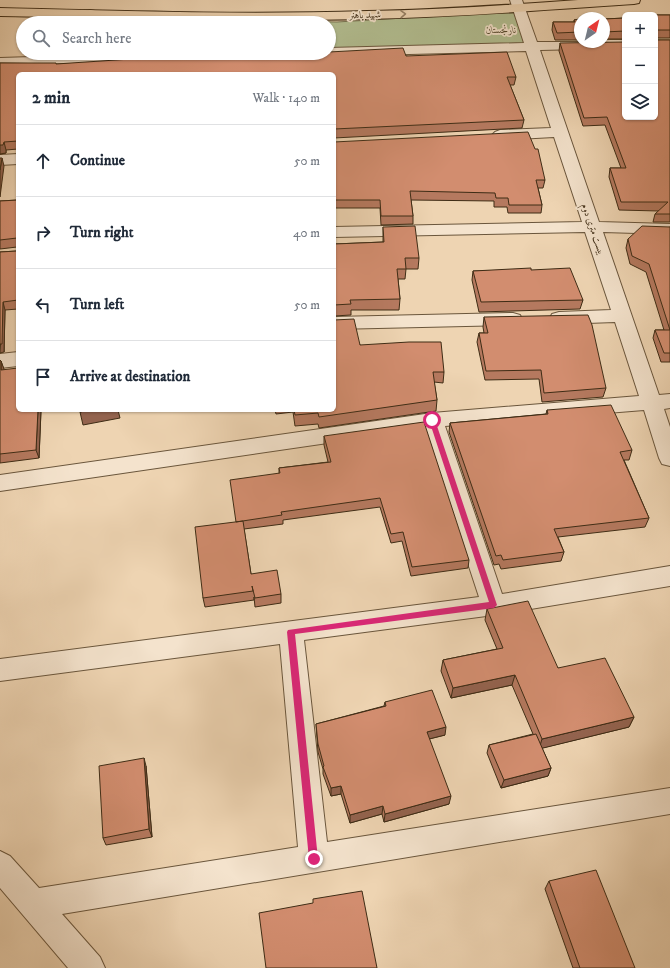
<!DOCTYPE html>
<html lang="en">
<head>
<meta charset="utf-8">
<style>
  body { margin:0; font-family:"IM FELL DW Pica",Amiri,serif; background:#f2f2f3; color:#1f2937 }
  .controls { position:absolute; right:12px; top:12px; display:grid; overflow:hidden; border-radius:6px; box-shadow:0 1px 3px #0004 }
  .controls button { width:36px; height:36px; display:grid; place-items:center; padding:0; border:0; border-bottom:1px solid #e0e1e3; background:#fff; color:#1f2937; font:20px sans-serif }
  .compass { position:absolute; left:574px; top:12px; width:36px; height:36px; border-radius:50%; background:#fff; box-shadow:0 1px 3px #0004; rotate:35deg }
  .stop { position:absolute; width:12px; height:12px; margin:-9px; border:3px solid #db2777; border-radius:50%; background:#fff }
  .stop.end { background:#db2777; border-color:#fff; box-shadow:0 1px 4px #0008 }
  .list { margin:0; padding:0; list-style:none }
  h2 { display:flex; justify-content:space-between; align-items:center; height:52px; margin:0; padding:0 16px; font-size:17px }
  h2 small { font-size:13px; font-weight:400; color:#747a83 }
  .list li { display:grid; grid-template-columns:26px 1fr auto; gap:12px; align-items:center; box-sizing:border-box; height:72px; padding:0 16px; border-top:1px solid #e0e1e3 }
  .list b { display:block; font-size:15px; white-space:nowrap }
  .list em { font-size:13px; font-style:normal; color:#747a83 }
  .icon { flex:none; width:22px; height:22px; fill:none; stroke:currentColor; stroke-width:2; stroke-linecap:round; stroke-linejoin:round }
  .map { position:relative; flex:none; width:670px; height:968px; overflow:hidden }
  .search { position:absolute; background:#fff; box-shadow:0 1px 3px #0004; left:16px; top:16px; width:320px; height:44px; display:flex; align-items:center; gap:10px; box-sizing:border-box; padding:0 14px; border-radius:22px; color:#747a83; font-size:15px }
  .panel { position:absolute; background:#fff; box-shadow:0 1px 3px #0004; left:16px; top:72px; width:320px; height:340px; border-radius:6px }
  .map>svg:first-child { display:block }
  .green { fill:#b2be91; stroke:#787553 }
  .lines { fill:none; stroke-linecap:round; stroke-linejoin:round }
  .minor-casing { stroke:#6a563c; stroke-width:2 }
  .major-casing { stroke:#3e2c15; stroke-width:2 }
  .minor { fill:#f4e3cd; fill-rule:evenodd }
  .major { fill:#eed4b2; fill-rule:evenodd }
  .wall { fill:#b5795f; stroke:#3e2c15 }
  .shaded-wall { fill:#93634e; stroke:#3e2c15 }
  .building { fill:#d28d6f; stroke:#3e2c15 }
  .oneway { stroke:#968064 }
  .route { fill:#db2777 }
  .labels { text-anchor:middle; dominant-baseline:central; stroke-width:3.5; stroke-linejoin:round; paint-order:stroke }
  .far-street-label { font-size:10px; fill:#3e2c15; stroke:#f4e3cd }
  .far-park-label { font-size:10px; font-style:italic; fill:#55492e; stroke:#f4e3cd }
</style>
</head>
<body>
<div class="map">
<svg width="670" height="968" viewBox="0 0 670 968">
  <rect width="100%" height="100%" fill="#eed4b2"/>
  <filter id="stains"><feTurbulence type="fractalNoise" baseFrequency=".005" numOctaves="4"/><feColorMatrix values="0 0 0 0 .2 0 0 0 0 .09 0 0 0 0 .02 0 0 0 .5 -.17"/></filter>
  <radialGradient id="worn" r=".72"><stop offset=".6" stop-color="#630" stop-opacity="0"/><stop offset="1" stop-color="#630" stop-opacity=".3"/></radialGradient>
  <!-- green -->
  <path class="green" d="M488,13H514L526,46L329,52V23H95L96,18L337,22Z"/>
  <g class="lines">
    <defs>
      <path id="minor" d="M510,0H522L537,42H604V40H625V48L540,50L599,222L670,224V234L603,232L659,395L670,394V408L664,409L670,427V466L662,464L659,458L644,410L445,426L502,594L670,566V586L494,615L304,640L327,842L670,788V814L62,914L100,957L105,968H68L0,888V851L10,856L39,888L298,847L280,644L0,681V659L479,597L424,429L0,491V475L432,413L639,396L615,322L559,324L552,322L550,318L552,314L559,312L611,310L585,232L334,237V227L582,222L554,137L500,140L495,138L492,135L495,132L500,130L551,128L526,51L329,56L323,53H329V48L524,43Z
        M90,10L95,11L97,14L94,23H80L85,11Z
        M160,53H306L304,56L299,57L0,66V58Z
        M18,154V164L0,165V155Z
        M513,313L520,315L522,319L520,323L513,325L334,329V317Z
        M18,352V366L0,368V354Z"/>
      <path id="major" d="M578,0H640L639,3L634,4C545,10 456,17 367,19C244,22 122,18 0,16V8C122,11 244,15 367,11C437,10 508,5 578,0Z"/>
    </defs>
    <!-- minor casing -->
    <use href="#minor" class="minor-casing"/>
    <!-- major casing -->
    <use href="#major" class="major-casing"/>
    <!-- minor -->
    <use href="#minor" class="minor"/>
    <!-- major -->
    <use href="#major" class="major"/>
  </g>
  <!-- wall -->
  <path class="wall" d="M655,15H670V38H656V40H670V222H653L655,214L659,211L619,210L609,177L610,168H621L605,125L583,126L559,51L560,43L625,117Z
    M625,18V39H604V19Z
    M580,19V40H555L552,30L553,22H574V20Z
    M406,56L516,77L514,85H510L524,120L522,128L334,138V74H18V149L6,150V153L0,154V63L57,64Z
    M334,142L545,180L543,188H538L542,205L541,213H508L507,207H494V201L411,200L413,216V224L381,225L380,208H334Z
    M18,200V309L5,310L4,352L0,252L17,251V247L0,249V201Z
    M383,227L419,258L418,269H406L405,279H398L400,299L399,310H351V315L334,316V244L383,242Z
    M670,227V362H661L653,338L655,330H664L646,272L630,264L626,248L628,239Z
    M531,270L583,300L580,309L479,312L472,280L473,271Z
    M484,317L606,388L603,397L542,402L539,379L485,380L477,342L479,333H484L483,327Z
    M334,320L360,345L444,372L443,383L434,382L437,400L436,411L319,428L318,424L295,426L293,412L276,414L275,410H334Z
    M0,360L1,361L4,370L41,410L39,458L0,463Z
    M547,410L632,450L629,460H624L649,518L645,527L558,537L564,552L561,561L501,569L499,564L494,565L449,432L450,423L546,414Z
    M324,436L469,560L468,568L411,576L402,541L391,543L380,507L283,520V524L244,529L251,574L281,594V603L255,607L254,597V600L205,607L203,598L236,522L279,473V468L328,462L324,445Z
    M487,609L558,668L634,717L629,727L542,748L551,768L548,776L501,788L487,753L489,745L533,734L512,685L451,698L441,671L443,660L497,649L485,620Z
    M385,702L445,735L429,739L449,804L384,822L382,814L350,823L341,794L331,796L323,774V769L318,752L316,724L384,706Z
    M146,766L152,837L106,845L103,838Z
    M549,881L635,968H573L545,889Z"/>
  <!-- shaded-wall -->
  <path class="shaded-wall" d="M4,142L6,150V153L0,154V145Z
    M2,158L4,166L0,197V170Z
    M3,302L5,310L4,352L0,353Z
    M1,361L4,369V379L1,370Z
    M38,410H41L39,458L36,450Z
    M89,410H118L120,418L83,425L80,412Z
    M515,675L512,685L451,698L453,688Z
    M634,717L629,727L539,749L542,739Z
    M446,727L445,735L425,740L427,732Z
    M144,758L146,766L152,837L149,829Z
    M551,768L548,776L501,788L504,780Z
    M341,786V794L331,796V788Z
    M451,796L449,804L384,822L385,814Z
    M383,806L382,814L350,823V815Z"/>
  <!-- building -->
  <path class="building" d="M651,15H670V30H656V40H670V214H655L668,202H621L610,168H626L607,117L584,118L560,43L625,42V117H655V15Z
    M625,18V31L604,32V19Z
    M580,19V32L557,33L553,22H575L574,20Z
    M403,48L406,56L507,52L516,77H507L524,120L334,129V74H18V141L4,142L3,145H0V63H56V64L131,59L241,56L302,53H329V52Z
    M528,132L535,149H538L545,180H536L542,205H509L508,198H496L495,193L410,191L413,216H381L380,200H334V142Z
    M0,158H2L0,170Z
    M18,200V300L3,302L2,344H0V252L17,251V238L0,240V201Z
    M415,226L419,258H405L406,269H397L400,299L350,300L351,304L334,305V244L384,242L383,227Z
    M642,226L670,227V353H664L655,330H670L649,264L632,256L628,239Z
    M531,268V270L570,268L583,300L481,302L473,271Z
    M588,315L592,325L606,388L544,393L541,370L486,371L479,333H488L484,317Z
    M354,319L360,345L409,342H441L444,372H433L437,400L319,417L318,413L295,415L294,410H334V343H335L334,337V320Z
    M0,360L1,361V370L18,368V410H38L36,450L0,454Z
    M611,405L632,450L620,452L649,518L554,529L564,552L503,560L501,555L496,556L450,423L548,414L547,410Z
    M80,410H89L80,412Z
    M424,422L469,560L412,567L403,532L391,534L380,498L281,512L282,515L236,522L230,480L280,473L279,468L331,462L324,436Z
    M243,521L251,574L277,570L281,594L255,598L252,586L253,591L203,598L195,527Z
    M528,601L558,668L605,658L634,717L542,739L515,675L453,688L443,660L503,648L487,609Z
    M432,690L446,727L427,732L451,796L385,814L383,806L350,815L341,786L331,788L323,767L324,766L318,744L316,724L386,706L385,702Z
    M536,734L551,768L504,780L489,745Z
    M144,758L149,829L103,838L99,766Z
    M596,870L635,968H580L549,881Z
    M362,891L377,968H266L259,913L313,903V899Z"/>
  <!-- one-way arrows -->
  <defs><path id="oneway-chevron" d="M-2-3.5L2.5 0L-2 3.5" fill="none" stroke-width="1.6" stroke-linecap="round" stroke-linejoin="round"/></defs>
  <use class="oneway" href="#oneway-chevron" transform="translate(403 14) rotate(-3)"/>
  <!-- route -->
  <path class="route" d="M432,418L435,420L497,605L494,608L295,634L318,859L317,862L314,863L311,862L309,859L287,632L288,630L489,602L429,420Z"/>
  <g class="labels">
    <!-- far-street labels -->
    <g class="far-street-label">
      <text transform="translate(365 15) rotate(-2)">شهید باهنر</text>
      <text transform="translate(593 229) rotate(71)">بیست متری دوم</text>
    </g>
    <!-- far-park labels -->
    <g class="far-park-label">
      <text x="501" y="30">نارنجستان</text>
    </g>
  </g>
  <rect width="100%" height="100%" filter="url(#stains)"/>
  <rect width="100%" height="100%" fill="url(#worn)"/>
</svg>
<div class="controls">
<button>+</button>
<button>−</button>
<button><svg class="icon" aria-label="layers" viewBox="0 0 24 24"><path d="M12 4l9 5-9 5-9-5zM3 14l9 5 9-5"/></svg></button>
</div>
<svg class="compass" viewBox="-18 -18 36 36"><path d="M0-13l5 13h-10z" fill="#e53935"/><path d="M0 13l5-13h-10z" fill="#747a83"/></svg>
<div class="stop" style="left:432px;top:420px"></div>
<div class="stop end" style="left:314px;top:859px"></div>
<div class="search"><svg class="icon" aria-label="search" viewBox="0 0 24 24"><circle cx="10" cy="10" r="6"/><path d="M15 15l6 6"/></svg>Search here</div>
<section class="panel">
<h2>2 min<small>Walk · 140 m</small></h2>
<ul class="list">
<li><svg class="icon" aria-label="ahead" viewBox="0 0 24 24"><path d="M12 20V5M6 11l6-6 6 6"/></svg><div><b>Continue</b></div><em>50 m</em></li>
<li><svg class="icon" aria-label="right" viewBox="0 0 24 24"><path d="M7 20v-9h11M14 6l5 5-5 5"/></svg><div><b>Turn right</b></div><em>40 m</em></li>
<li><svg class="icon" aria-label="left" viewBox="0 0 24 24"><path d="M17 20v-9H6M10 6l-5 5 5 5"/></svg><div><b>Turn left</b></div><em>50 m</em></li>
<li><svg class="icon" aria-label="arrive" viewBox="0 0 24 24"><path d="M6 21V4h12l-3 4 3 4H6"/></svg><div><b>Arrive at destination</b></div></li>
</ul>
</section>
</div>
</body>
</html>
